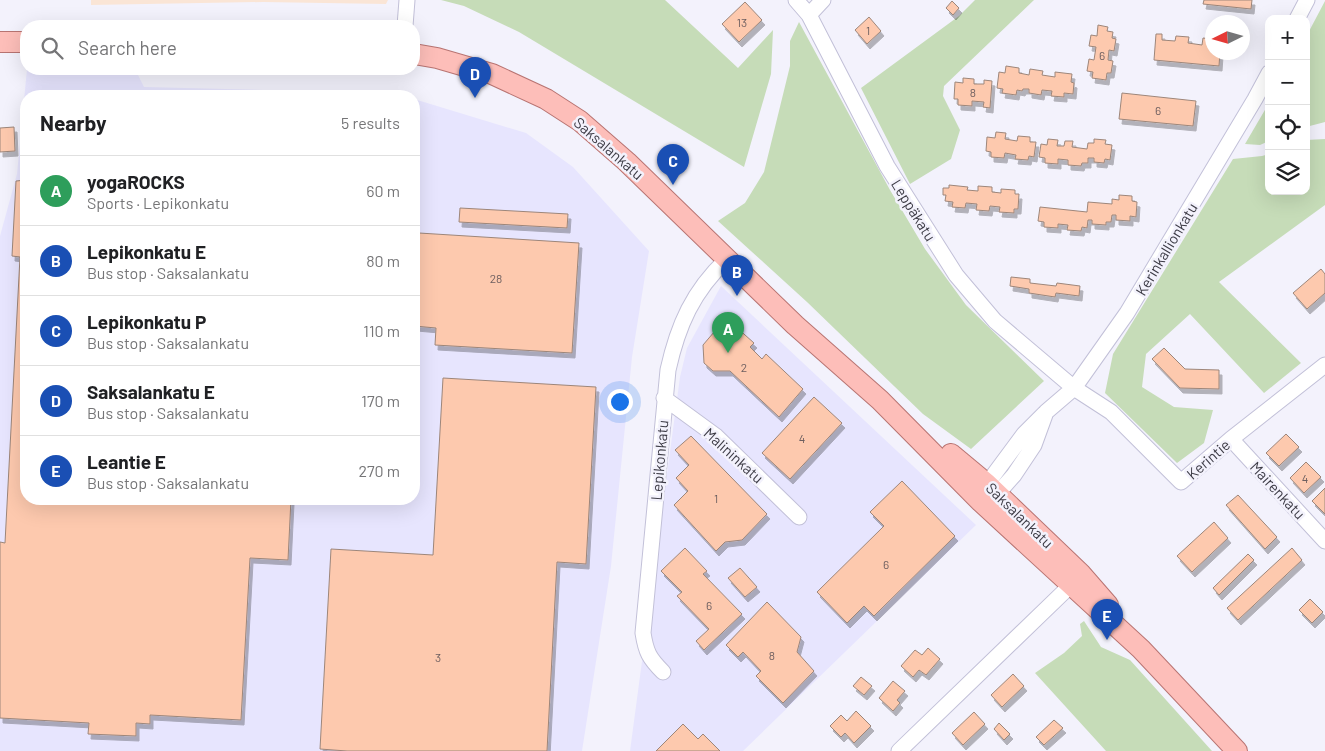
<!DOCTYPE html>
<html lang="en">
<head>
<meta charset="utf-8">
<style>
  body { margin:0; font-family:Barlow,sans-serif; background:#f2f2f2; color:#202124 }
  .controls { position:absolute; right:15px; top:15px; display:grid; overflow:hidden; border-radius:10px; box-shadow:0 5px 20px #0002 }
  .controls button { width:45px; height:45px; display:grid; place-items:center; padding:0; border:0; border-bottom:1px solid #e0e0e0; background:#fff; color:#202124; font:25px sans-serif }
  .compass { position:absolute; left:1205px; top:15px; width:45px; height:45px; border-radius:50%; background:#fff; box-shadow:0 5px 20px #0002; rotate:265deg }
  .you { position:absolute; left:619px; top:401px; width:18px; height:18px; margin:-12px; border:4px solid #fff; border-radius:50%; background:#1a73e8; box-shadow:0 0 0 8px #1a73e833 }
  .badge { display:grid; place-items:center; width:32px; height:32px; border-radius:50%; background:#2563eb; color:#fff; font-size:16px; font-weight:700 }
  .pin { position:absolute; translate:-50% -41px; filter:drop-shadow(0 1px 2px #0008) }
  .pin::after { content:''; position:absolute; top:26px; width:18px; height:15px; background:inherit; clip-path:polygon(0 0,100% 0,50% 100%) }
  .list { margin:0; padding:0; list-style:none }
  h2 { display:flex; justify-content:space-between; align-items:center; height:65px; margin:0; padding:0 20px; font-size:21px }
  h2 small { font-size:16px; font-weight:400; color:#757577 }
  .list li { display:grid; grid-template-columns:32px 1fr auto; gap:15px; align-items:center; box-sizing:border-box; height:70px; padding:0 20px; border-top:1px solid #e0e0e0 }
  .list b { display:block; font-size:19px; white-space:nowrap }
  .list p { margin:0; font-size:16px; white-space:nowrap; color:#757577 }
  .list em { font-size:16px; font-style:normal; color:#757577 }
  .icon { flex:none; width:28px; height:28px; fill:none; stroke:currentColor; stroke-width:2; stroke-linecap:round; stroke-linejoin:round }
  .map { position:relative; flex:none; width:1325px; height:751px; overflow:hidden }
  .search { position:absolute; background:#fff; box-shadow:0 5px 20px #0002; left:20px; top:20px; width:400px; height:55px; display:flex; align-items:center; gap:12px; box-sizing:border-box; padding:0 18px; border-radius:20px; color:#757577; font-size:19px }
  .panel { position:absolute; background:#fff; box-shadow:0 5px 20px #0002; left:20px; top:90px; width:400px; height:415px; border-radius:20px }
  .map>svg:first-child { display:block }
  .commercial { fill:#fae5d6 }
  .built { fill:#e7e5fe }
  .green { fill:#c6dcb8 }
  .building { fill:#fdc9ae; stroke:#9d867a; filter:url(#shadow) }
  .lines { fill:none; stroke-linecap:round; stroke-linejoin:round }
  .minor-casing { stroke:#c2c0d8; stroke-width:17 }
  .major-casing { stroke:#b87472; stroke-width:22 }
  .minor { stroke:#fff; stroke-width:15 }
  .major { stroke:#fdbeb9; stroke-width:20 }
  .labels { text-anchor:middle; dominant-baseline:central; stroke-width:5; stroke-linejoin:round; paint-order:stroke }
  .number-label { font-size:12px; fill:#6c5e5f }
  .street-label { font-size:15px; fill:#3c3b45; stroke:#f3f2fc }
</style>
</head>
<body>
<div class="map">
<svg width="1325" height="751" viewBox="0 0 1325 751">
  <defs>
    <filter id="shadow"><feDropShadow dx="3" dy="5" stdDeviation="0" flood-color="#0004"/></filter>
  </defs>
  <rect width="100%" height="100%" fill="#f3f2fc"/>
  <!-- commercial -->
  <path class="commercial" d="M91,0H388L386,4L263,2L91,5Z"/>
  <!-- built -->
  <path class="built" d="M27,69H135L144,87L340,92L386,96H26V499H414V99L526,133L573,167L649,251L632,357L611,566L582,751H0V236L17,174Z
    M721,286L976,525L743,751H630L680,377L687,348Z"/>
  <!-- green -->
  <path class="green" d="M441,0H665L738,68L773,30L771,74L744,167L519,32L464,6Z
    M975,0H1034L944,86L943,96L960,130L951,159L910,184L861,88L959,16Z
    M1325,1V122L1306,127V37Z
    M799,22L890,190L925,249L966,305L1044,381L971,449L923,414L807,302L718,221L745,203L764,172L790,66V41Z
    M1269,103V141L1260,145L1245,144Z
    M1325,139V205L1219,282L1301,363L1264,393L1190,314L1146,354L1142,387L1174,407L1213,410L1204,443L1177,463L1105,393L1113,354L1233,159L1262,156L1269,154V191H1306V140Z
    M1084,621L1101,647L1130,660L1212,751H1106L1035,673L1064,653L1082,636L1080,624Z"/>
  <!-- building -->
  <path class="building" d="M1204,0H1252L1251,9L1203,4Z
    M952,1L959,8L953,15L946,8Z
    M745,2L762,20L739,42L722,24Z
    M869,17L881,31L867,44L855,30Z
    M1098,25L1108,27L1107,31L1113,32L1112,38L1116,39L1114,51L1109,50L1108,60L1113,61L1111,73H1107L1106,80L1092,78L1093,72L1087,71L1089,59L1094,60L1096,47L1089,46L1091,35L1097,36Z
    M1156,34H1162V40L1175,41L1176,36L1189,37L1188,43L1202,45L1203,38L1212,39V52H1220L1219,66L1154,60Z
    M1006,66L1019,68V73L1029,75L1030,69L1043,71L1042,75L1055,77V72L1072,74L1071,82L1074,83L1073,94L1064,93V97L1051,96L1052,91L1042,90L1041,95L1029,93V89H1023L1022,91L1017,90L1016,95L1002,93L1003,89L997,88L999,72L1005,73Z
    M963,78L974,79V84H984V80L992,81L990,108L983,107L984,102L972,101V106L958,105V99H954L955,82L963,83Z
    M1122,93L1196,101L1193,126L1119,119Z
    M14,127L15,151L0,152V128Z
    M996,132L1006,133L1005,139L1017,141L1018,136L1030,137V142H1036L1034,157L1029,156L1028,160L1015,159L1016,155L1005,153L1004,158L991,157V152L986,151L987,137L995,138Z
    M1048,139L1058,140L1057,146H1064L1065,141H1073L1072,147L1087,149L1088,143H1094V139L1106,140L1105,144L1112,145L1110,160L1105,159L1104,163L1094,162V158H1088V163H1082L1081,166L1068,165V160L1058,159V164L1045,163V158L1039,157L1041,144L1047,145Z
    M26,180V499H291L288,560L250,558L241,720L150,715V724L136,723V736L88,734L89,723L0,718V542L5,543L20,257L12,256L16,181Z
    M949,185L968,187L967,190L978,191V186L992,187V192L1001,193V189L1015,190V194H1019L1018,209H1014V213L999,212L1000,207L990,206L989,211L976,210L977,204L966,203L965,208L952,207L953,202L945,201L946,195H943V188H949Z
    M1119,195L1132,196V201L1137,202L1136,217L1130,216V221L1116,220V215H1112L1111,222H1106V225L1092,224V220H1088L1087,228L1082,227L1081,231L1067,230L1068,225L1058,224V228L1044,227V222L1038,221L1040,207L1087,212L1088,202L1112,204V199L1119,200Z
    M460,208L568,214L567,228L459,222Z
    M419,233L579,243L572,353L435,345L436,328L414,326Z
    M1321,269L1325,274V293L1307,309L1293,293Z
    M1011,277L1030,279V283L1056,286L1057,283L1080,286L1079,296L1056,293L1055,297L1029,293V289L1010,286Z
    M726,318L754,343L750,347L762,359L766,354L803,389L779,417L730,371H713L704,363L703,345Z
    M1164,348L1185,369L1219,370V389L1180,388L1152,359Z
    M443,378L596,387L586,564L557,562L547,751H347L320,749L331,549L433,555Z
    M814,397L842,423L790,479L762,453Z
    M1286,434L1299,447L1279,466L1266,453Z
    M691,436L767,514L742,540L725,542L716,551L674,505L688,491L676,478L689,465L675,450Z
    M1306,462L1321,477L1304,493L1290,478Z
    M902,481L955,536L874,616L864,606L847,623L817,592L884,526L870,512Z
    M1325,488V514L1312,501Z
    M1238,495L1277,537L1265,549L1226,505Z
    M1214,522L1228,538L1192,572L1177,556Z
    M685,548L707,571L703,574L742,614L704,650L696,641L709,629L677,596L682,592L661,571Z
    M1292,548L1302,560L1238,620L1227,608Z
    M1248,554L1254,560L1219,595L1213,588Z
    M740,568L757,587L745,597L728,578Z
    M1310,599L1323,612L1312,623L1299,610Z
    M767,602L801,637L797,652L814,671L783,703L756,676L761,671L743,652L738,657L726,645Z
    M928,648L940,659L926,675L919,670L913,677L901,666L915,650L922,655Z
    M1013,674L1024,686L1002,707L991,695Z
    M861,677L872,686L864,695L853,686Z
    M893,681L905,691L897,700L900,703L893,711L879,698Z
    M856,711L871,726L854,743L845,733L841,737L830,726L841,715L847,721Z
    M974,712L985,724L963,745L952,733Z
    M1054,720L1063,728L1044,745L1036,737Z
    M999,723L1010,734L1004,740L994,729Z
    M683,724L698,739L703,734L720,751H656Z"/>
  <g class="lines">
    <defs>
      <path id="minor" d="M796,0L809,15L887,166L956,275L995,321L1074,388L1111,412L1181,482L1231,439L1325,365
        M809,15L823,0
        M1297,19L1307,0
        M405,26L407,0
        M664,398L716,436L799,517
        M1046,412L1034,445L1014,475L991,501L981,502V492L1024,434L1046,412L1074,388L1127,313L1255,99L1269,73
        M1231,439L1325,541
        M663,672C649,658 646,652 643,633L668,370C678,325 693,291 727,259
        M899,751L1071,585"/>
      <path id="major" d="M0,42H26
        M414,54L437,58L492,74L546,99L580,121L627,162L795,325L880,400L981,502L1141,649L1237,751
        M951,454L987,484L1081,574L1108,605"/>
    </defs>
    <!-- minor casing -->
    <use href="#minor" class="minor-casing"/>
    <!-- major casing -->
    <use href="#major" class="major-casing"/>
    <!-- minor -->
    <use href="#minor" class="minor"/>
    <!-- major -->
    <use href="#major" class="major"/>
  </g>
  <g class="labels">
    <!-- number labels -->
    <g class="number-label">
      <text x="742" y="22">13</text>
      <text x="868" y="30">1</text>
      <text x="1102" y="55">6</text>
      <text x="973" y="92">8</text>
      <text x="1158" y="110">6</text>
      <text x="496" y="278">28</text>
      <text x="744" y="367">2</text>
      <text x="802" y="438">4</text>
      <text x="1305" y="478">4</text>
      <text x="716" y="498">1</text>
      <text x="886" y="564">6</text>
      <text x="709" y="605">6</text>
      <text x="772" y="655">8</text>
      <text x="438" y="657">3</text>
    </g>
    <!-- street labels -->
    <g class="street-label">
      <text transform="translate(609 148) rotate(41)">Saksalankatu</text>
      <text transform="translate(914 210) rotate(58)">Leppäkatu</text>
      <text transform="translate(1166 249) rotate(-59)">Kerinkallionkatu</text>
      <text transform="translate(734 455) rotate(42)">Malininkatu</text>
      <text transform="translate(1208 459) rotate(-41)">Kerintie</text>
      <text transform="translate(659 460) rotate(-85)">Lepikonkatu</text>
      <text transform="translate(1278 490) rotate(47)">Mairenkatu</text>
      <text transform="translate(1020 515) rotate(44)">Saksalankatu</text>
    </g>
  </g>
</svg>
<div class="controls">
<button>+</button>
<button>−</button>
<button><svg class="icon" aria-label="locate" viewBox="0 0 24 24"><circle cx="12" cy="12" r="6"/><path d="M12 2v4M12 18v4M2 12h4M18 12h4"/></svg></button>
<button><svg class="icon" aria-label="layers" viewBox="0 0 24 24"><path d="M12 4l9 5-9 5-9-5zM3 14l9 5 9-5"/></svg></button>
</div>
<svg class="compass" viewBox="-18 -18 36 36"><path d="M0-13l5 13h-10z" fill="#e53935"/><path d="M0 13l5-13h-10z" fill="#757577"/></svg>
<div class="you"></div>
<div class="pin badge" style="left:728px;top:353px;background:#2e9e5b">A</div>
<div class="pin badge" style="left:737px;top:296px;background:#1a4fb4">B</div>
<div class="pin badge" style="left:673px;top:185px;background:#1a4fb4">C</div>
<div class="pin badge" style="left:475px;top:98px;background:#1a4fb4">D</div>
<div class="pin badge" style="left:1107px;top:640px;background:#1a4fb4">E</div>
<div class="search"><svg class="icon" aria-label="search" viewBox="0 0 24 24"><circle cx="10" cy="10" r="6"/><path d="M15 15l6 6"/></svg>Search here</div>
<section class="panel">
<h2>Nearby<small>5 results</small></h2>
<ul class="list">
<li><span class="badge" style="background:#2e9e5b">A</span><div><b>yogaROCKS</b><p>Sports · Lepikonkatu</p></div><em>60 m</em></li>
<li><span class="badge" style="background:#1a4fb4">B</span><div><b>Lepikonkatu E</b><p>Bus stop · Saksalankatu</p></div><em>80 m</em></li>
<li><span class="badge" style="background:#1a4fb4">C</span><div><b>Lepikonkatu P</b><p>Bus stop · Saksalankatu</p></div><em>110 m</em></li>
<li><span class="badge" style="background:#1a4fb4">D</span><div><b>Saksalankatu E</b><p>Bus stop · Saksalankatu</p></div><em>170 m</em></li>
<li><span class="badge" style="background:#1a4fb4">E</span><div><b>Leantie E</b><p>Bus stop · Saksalankatu</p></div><em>270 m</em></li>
</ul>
</section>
</div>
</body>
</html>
